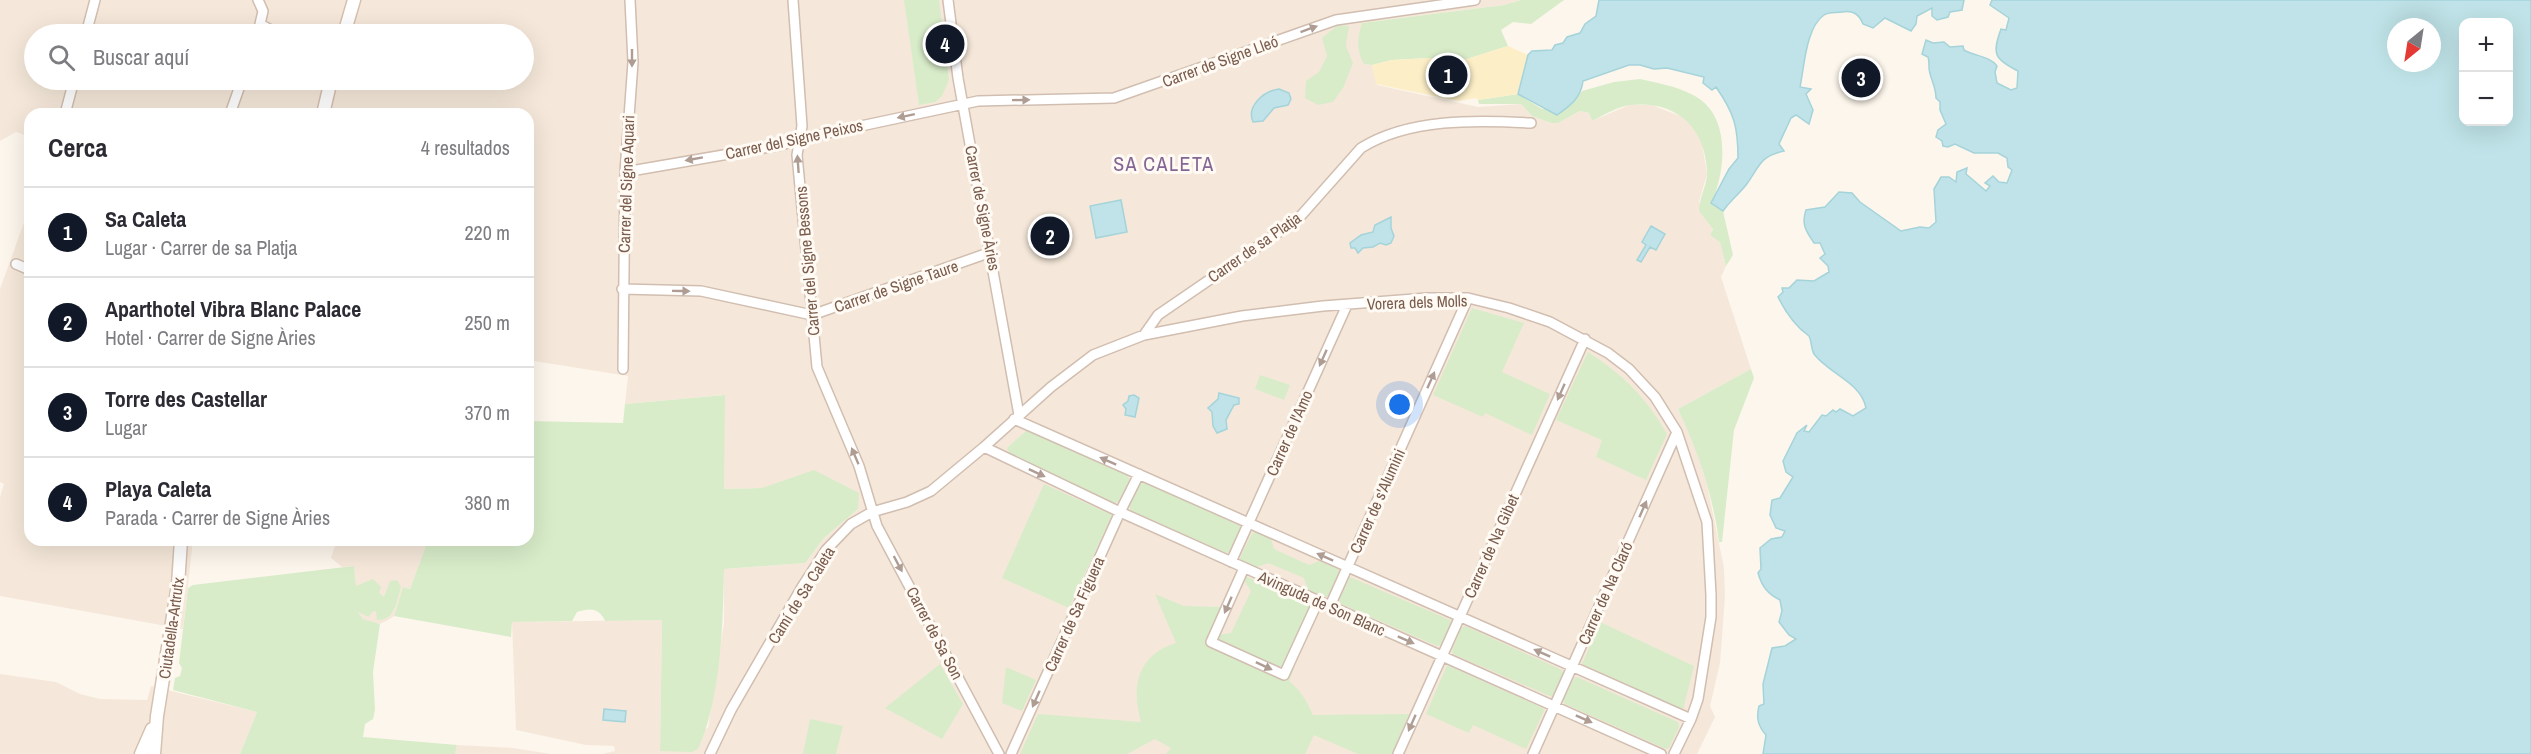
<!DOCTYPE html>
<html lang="es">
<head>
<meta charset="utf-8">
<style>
  body { margin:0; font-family:"Archivo Narrow",sans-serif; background:#f2f2f3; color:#2b2b33 }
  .controls { position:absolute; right:18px; top:18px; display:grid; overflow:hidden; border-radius:12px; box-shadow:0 6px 24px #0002 }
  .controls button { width:54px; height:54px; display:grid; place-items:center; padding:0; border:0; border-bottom:2px solid #e1e1e2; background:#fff; color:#2b2b33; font:30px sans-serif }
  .compass { position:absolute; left:2387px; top:18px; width:54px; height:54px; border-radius:50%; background:#fff; box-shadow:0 6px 24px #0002; rotate:210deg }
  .you { position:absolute; left:1400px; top:405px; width:21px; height:21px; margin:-15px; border:4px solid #fff; border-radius:50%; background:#1a73e8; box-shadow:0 0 0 9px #1a73e833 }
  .badge { display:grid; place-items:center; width:39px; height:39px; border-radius:50%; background:#111827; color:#fff; font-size:20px; font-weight:700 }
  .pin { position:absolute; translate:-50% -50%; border:3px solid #fff; box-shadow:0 2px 6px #0006 }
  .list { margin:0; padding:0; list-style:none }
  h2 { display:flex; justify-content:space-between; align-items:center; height:78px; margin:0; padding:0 24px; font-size:26px }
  h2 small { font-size:20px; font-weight:400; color:#7c7c81 }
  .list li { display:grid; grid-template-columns:39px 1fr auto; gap:18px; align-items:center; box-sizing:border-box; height:90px; padding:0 24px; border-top:2px solid #e1e1e2 }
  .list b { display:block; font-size:22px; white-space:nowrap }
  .list p { margin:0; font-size:20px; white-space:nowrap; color:#7c7c81 }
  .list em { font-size:20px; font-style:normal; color:#7c7c81 }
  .icon { flex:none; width:33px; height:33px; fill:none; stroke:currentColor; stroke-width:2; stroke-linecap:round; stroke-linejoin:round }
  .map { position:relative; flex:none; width:2531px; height:754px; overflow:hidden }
  .search { position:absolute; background:#fff; box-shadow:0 6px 24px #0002; left:24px; top:24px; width:510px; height:66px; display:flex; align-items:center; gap:15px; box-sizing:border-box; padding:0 21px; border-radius:33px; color:#7c7c81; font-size:22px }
  .panel { position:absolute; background:#fff; box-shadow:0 6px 24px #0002; left:24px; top:108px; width:510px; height:438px; border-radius:18px }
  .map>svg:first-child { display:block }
  .residential { fill:#f5e8da; fill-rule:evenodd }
  .green { fill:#d8ecc9 }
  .sand { fill:#fcefc7 }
  .water { fill:#bfe3e8; stroke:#a5d3da; stroke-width:1.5; fill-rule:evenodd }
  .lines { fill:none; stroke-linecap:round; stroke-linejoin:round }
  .minor-casing { stroke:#d1beb0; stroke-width:12 }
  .secondary-casing { stroke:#d6c0b0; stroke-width:15 }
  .minor { stroke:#fff; stroke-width:9 }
  .secondary { stroke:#fff; stroke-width:12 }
  .oneway { fill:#af9d94 }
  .labels { text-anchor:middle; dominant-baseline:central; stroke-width:6; stroke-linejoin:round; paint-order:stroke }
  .street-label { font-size:16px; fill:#7a5c4d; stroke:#fffaf3 }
  .quarter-label { font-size:20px; letter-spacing:1.5px; fill:#846695; stroke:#fffaf3 }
</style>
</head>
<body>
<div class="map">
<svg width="2531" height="754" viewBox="0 0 2531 754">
  <rect width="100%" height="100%" fill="#fdf6ec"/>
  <!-- residential -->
  <path class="residential" d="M0,0H1521L1504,5L1362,23L1364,64L1372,65L1377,85L1478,107L1521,104L1532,116L1551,123H1558L1580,111L1589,113L1592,121L1629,105H1652L1685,118L1696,129L1702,143L1707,174L1699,202L1713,229L1710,235L1720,241L1726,266L1721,277L1751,369L1678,409L1693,440L1707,484L1724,568L1725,596L1720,663L1710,706L1715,717L1697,754H602L615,751L614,746L586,745L516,730L512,622L662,620L660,750L708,728L724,623V569L805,563L824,538L858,509L762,488L724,489V395L625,404L628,376L528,360V114H30V137L16,132L0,141ZM34,34H524V80H34Z
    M30,206V540H193L183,629L0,596V497L4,484L0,482V289Z
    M337,540H428L410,589L403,587L394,616L388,620L380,624L371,622L363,619L358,612L354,566L342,567L331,558Z
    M0,674L56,682L80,694L100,699L147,700L151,686L257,712L240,754H0Z
    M457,745L513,748L551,754H455Z"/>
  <!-- green -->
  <path class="green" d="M904,0H939L949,80L942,96L935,102L919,105Z
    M1521,0H1564L1531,24L1513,22L1501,30L1508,46L1454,63L1430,58L1392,60L1372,65L1364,64C1356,49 1357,39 1362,23L1504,5Z
    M1338,25L1349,26L1346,46L1353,63L1343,88L1333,102L1318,105L1305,98L1306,81L1319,72L1327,56L1322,38Z
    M1640,79C1658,83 1676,86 1693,95C1731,114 1726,169 1712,202L1723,211L1733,255L1726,266L1720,242L1710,235L1713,229L1699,211C1699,197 1708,184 1707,171C1705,126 1675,100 1630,105C1617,107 1604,115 1592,121L1589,113L1580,111L1558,123H1551L1532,116L1521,104H1479L1478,100L1518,94L1542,109L1572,104L1582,91L1614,82Z
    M1472,308L1524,323L1502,372L1550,394L1532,435L1485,413L1483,417L1433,395Z
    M1588,352C1622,374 1647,398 1667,434L1646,480L1596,457L1602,440L1556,420Z
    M1751,369L1754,378L1734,430L1722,542H1719C1713,495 1698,451 1678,409Z
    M1260,375L1290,385L1284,400L1255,389Z
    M725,395L724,489L762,488L814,470L859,493L858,509L824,538L805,563L724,569C723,624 721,699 698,749L692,752L660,751L662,620L605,621C599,607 589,608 577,612L572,621L512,622L511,637L394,616L403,587L410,589L428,540H528V421L623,423L625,404Z
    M1027,430L1128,475L1129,480L1119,502L1114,503L1011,456L1007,448Z
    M1143,481L1240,526L1241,530L1230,552L1226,553L1131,511L1129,506L1140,483Z
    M1044,484L1112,515L1069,608L1002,578Z
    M1255,532L1271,539L1274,549L1309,565L1319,561L1338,569L1339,572L1329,596L1326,597L1308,590L1304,578L1268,563L1257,567L1241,561L1240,558L1251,535Z
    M354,566L356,586L373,579L381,587L379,593L384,597L390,581L397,580L401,587C397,600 395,621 377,620L376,611L372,612L369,617L358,612L363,619L380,624L373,672L375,710L373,719L365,724L363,737L457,745L455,754H240L257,712L173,690L175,678L180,676L182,668L179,663L188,588L193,585Z
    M1245,576L1312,606L1286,663L1294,669L1289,681C1301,691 1307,701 1313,715L1409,714L1392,754H1358L1314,735L1305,754H1166L1171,748L1155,739L1127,754H1020L1038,714L1141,722C1131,687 1137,655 1176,643L1155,594L1184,606L1223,607L1218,635L1231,633L1251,591L1243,579Z
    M1350,577L1450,620L1451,623L1442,644L1437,646L1341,604L1339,600Z
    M1600,622L1694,666L1683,710L1582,664Z
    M1465,626L1562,670L1563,674L1552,697L1453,654L1452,650L1461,628Z
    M940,664L963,704L942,739L885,708Z
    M1447,665L1543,708L1544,711L1526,749L1473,725L1469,733L1426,714Z
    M1006,667L1036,680L1022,711L1002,703Z
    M1577,677L1678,722L1679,727L1669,748L1666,749L1565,704L1563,700L1574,678Z
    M810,719L843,726L836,754H803Z"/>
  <!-- sand -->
  <path class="sand" d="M1508,46L1528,55L1518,94L1478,100L1476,98L1458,101L1376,84L1372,65L1392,60L1430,58L1454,63Z"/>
  <!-- water -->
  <path class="water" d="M1599,0H1964L1962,10L1950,12L1948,17L1937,20L1932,16V8L1917,16L1916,24L1911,31L1885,18L1873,28L1863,24C1859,14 1853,10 1842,12C1836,13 1828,12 1824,15C1806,27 1804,68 1800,87L1811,89L1806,94L1813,110L1809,124L1796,115L1791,118L1779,144L1784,151C1759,156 1759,168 1746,185C1739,194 1730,201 1723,211L1711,203L1729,169L1738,158C1738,126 1734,113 1716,87L1712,90L1703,83L1704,77L1667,68L1654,69L1640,65H1629L1583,81C1581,98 1570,106 1557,115L1518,94L1528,55L1532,51L1552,50L1555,45L1563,43L1567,37L1580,33L1585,24L1596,16Z
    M1992,0H2531V754H1763L1766,735C1758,726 1756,718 1759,706L1764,704L1763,684L1772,648L1785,646L1796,639L1789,635L1779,622L1782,611L1780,600C1768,594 1762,587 1758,573L1761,569L1760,548L1771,539L1782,537L1785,531L1776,528L1770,515L1772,500L1780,498L1793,477L1786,472L1783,461L1797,433L1807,425L1804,431L1809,432L1822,415L1826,416L1833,410L1836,412L1840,409L1853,416L1866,408C1861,382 1829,374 1814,354C1811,349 1812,342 1809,336C1795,326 1786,313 1778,297L1783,292L1782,288H1789L1797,280L1814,281L1829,272L1828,266L1820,258L1825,254L1820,243H1814C1806,231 1801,224 1806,210L1825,207L1839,192L1852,193L1860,202L1901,231L1920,227L1929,228L1936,222L1934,189L1941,177H1949L1956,182L1957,172L1967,168L1966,174L1986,191L1990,186L1985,183L1993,176L1999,182L2007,183L2012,170L2008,167L2007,158L1998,153H1974L1955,144L1948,147L1943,146L1942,141L1936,137L1938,130L1946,124L1940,110V102L1936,98C1936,85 1929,77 1929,67C1929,64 1929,60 1928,57L1922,54L1926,40L1933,43L1944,42L1950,47L1963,46L1964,50C1974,56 1990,56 1997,66L1995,72L1997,83L2011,90L2017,88L2018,71C1994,59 1992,54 2001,29L2006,30L2009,18L1990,5ZM2464,22H2508V122H2464ZM2396,27H2432V63H2396Z
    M1279,89L1289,93L1291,99L1288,105L1274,108L1263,121L1253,122C1246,106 1264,91 1279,89Z
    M1121,200L1127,232L1096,238L1090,206Z
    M1391,217V228L1394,236L1391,243L1386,245L1380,243L1373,247L1363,248L1358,253L1355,248H1351L1350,243L1361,235L1373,232L1375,225Z
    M1651,226L1665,234L1656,250L1650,247L1641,262L1637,260L1646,245L1642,242Z
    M1219,393L1239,398V404L1234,405L1226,420L1227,429L1217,433L1213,426L1212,412L1208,408L1218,399Z
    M1134,395L1139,398L1135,417L1125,415L1126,409L1123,405L1128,401L1129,396Z
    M604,709L626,711L625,722L603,720Z"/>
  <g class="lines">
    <defs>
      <path id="minor" d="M258,0L263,11L260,24L278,34
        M793,0L802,126L797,155L817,367L859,466L877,526L999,754
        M948,0L958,78L1019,415
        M86,34L95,0
        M65,114L74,80
        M230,114L242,80
        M625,172L781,145L814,136L978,101L1114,98L1336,20L1475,0
        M16,264L30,270
        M622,289L701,291L812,315L991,252
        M1144,335L1158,315L1298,219L1361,148C1409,118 1476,120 1531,123
        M623,369L625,172L633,62L630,0
        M1014,419L1691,719
        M984,447L1120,512L1661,754
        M1231,562L1347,305
        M1244,568L1211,642L1284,675L1318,601
        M1330,606L1468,298
        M710,754L731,710L802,587L826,550L851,524L872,512L907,502L931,491L984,447L1051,387L1093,355L1144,335L1242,316L1323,306L1427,298H1468L1509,308L1550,322L1608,353L1629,369L1655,397L1677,432L1707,522L1711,595V617L1698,699L1691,719L1674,754
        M1011,754L1120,512L1139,474
        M1398,754L1585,339
        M1533,754L1677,432"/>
      <path id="secondary" d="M344,34L354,0
        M323,114L331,80
        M141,754L152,729
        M154,754L157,716L178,585L181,540"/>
    </defs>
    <!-- minor casing -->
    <use href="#minor" class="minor-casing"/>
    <!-- secondary casing -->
    <use href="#secondary" class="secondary-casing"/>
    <!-- minor -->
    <use href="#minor" class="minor"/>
    <!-- secondary -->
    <use href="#secondary" class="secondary"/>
  </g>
  <!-- one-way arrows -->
  <defs><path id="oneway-solid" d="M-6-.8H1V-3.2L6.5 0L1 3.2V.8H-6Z" transform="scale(1.5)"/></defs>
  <g class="oneway">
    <use href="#oneway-solid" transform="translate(1309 29) rotate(-20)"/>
    <use href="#oneway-solid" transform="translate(632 58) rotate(90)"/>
    <use href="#oneway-solid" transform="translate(1021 100) rotate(-1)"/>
    <use href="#oneway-solid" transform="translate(906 116) rotate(168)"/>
    <use href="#oneway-solid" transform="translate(694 159) rotate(170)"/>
    <use href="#oneway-solid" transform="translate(798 164) rotate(-94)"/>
    <use href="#oneway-solid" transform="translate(681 291) rotate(1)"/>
    <use href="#oneway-solid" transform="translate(1323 358) rotate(114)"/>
    <use href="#oneway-solid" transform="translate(1431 380) rotate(-66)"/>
    <use href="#oneway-solid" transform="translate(1561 392) rotate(114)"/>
    <use href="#oneway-solid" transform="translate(855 456) rotate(-113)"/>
    <use href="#oneway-solid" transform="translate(1108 461) rotate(-156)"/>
    <use href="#oneway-solid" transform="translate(1037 473) rotate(25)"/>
    <use href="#oneway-solid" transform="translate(1643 509) rotate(-66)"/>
    <use href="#oneway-solid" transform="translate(1325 557) rotate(-156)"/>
    <use href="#oneway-solid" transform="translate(898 564) rotate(62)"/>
    <use href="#oneway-solid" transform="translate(1228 605) rotate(114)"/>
    <use href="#oneway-solid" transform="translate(1406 640) rotate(24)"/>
    <use href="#oneway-solid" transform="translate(1542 653) rotate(-156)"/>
    <use href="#oneway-solid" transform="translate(1264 666) rotate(25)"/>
    <use href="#oneway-solid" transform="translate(1036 699) rotate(114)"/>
    <use href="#oneway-solid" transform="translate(1584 719) rotate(24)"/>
    <use href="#oneway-solid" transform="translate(1412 723) rotate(114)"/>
  </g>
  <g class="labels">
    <!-- street labels -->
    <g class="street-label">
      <text transform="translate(1220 61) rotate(-20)">Carrer de Signe Lleó</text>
      <text transform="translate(794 139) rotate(-12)">Carrer del Signe Peixos</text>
      <text transform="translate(626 184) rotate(-88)">Carrer del Signe Aquari</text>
      <text transform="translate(983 208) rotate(79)">Carrer de Signe Àries</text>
      <text transform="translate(1254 247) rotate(-35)">Carrer de sa Platja</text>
      <text transform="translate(807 261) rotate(-95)">Carrer del Signe Bessons</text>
      <text transform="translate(896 286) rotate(-19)">Carrer de Signe Taure</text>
      <text transform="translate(1417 302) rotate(-2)">Vorera dels Molls</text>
      <text transform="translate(1289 433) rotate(-66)">Carrer de l'Amo</text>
      <text transform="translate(1377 501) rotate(-66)">Carrer de s'Alumini</text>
      <text transform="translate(1491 546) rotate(-66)">Carrer de Na Gibet</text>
      <text transform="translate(1605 593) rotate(-66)">Carrer de Na Claró</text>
      <text transform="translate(801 595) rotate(-58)">Camí de Sa Caleta</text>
      <text transform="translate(1322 603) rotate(24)">Avinguda de Son Blanc</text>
      <text transform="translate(1074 614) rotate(-66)">Carrer de Sa Figuera</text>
      <text transform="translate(171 628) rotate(-82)">Ciutadella-Artrutx</text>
      <text transform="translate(935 633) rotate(62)">Carrer de Sa Son</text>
    </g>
    <!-- quarter labels -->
    <g class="quarter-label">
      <text x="1164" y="163">SA CALETA</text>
    </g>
  </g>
</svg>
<div class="controls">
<button>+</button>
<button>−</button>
</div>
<svg class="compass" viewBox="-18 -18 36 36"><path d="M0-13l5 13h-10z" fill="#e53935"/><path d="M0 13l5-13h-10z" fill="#7c7c81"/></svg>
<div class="you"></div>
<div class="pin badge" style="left:1448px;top:75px">1</div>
<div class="pin badge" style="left:1050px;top:236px">2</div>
<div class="pin badge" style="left:1861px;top:78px">3</div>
<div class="pin badge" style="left:945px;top:44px">4</div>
<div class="search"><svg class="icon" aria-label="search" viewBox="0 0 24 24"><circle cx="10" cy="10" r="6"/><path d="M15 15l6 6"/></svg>Buscar aquí</div>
<section class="panel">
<h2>Cerca<small>4 resultados</small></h2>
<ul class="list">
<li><span class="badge">1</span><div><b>Sa Caleta</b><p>Lugar · Carrer de sa Platja</p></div><em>220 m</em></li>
<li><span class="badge">2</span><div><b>Aparthotel Vibra Blanc Palace</b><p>Hotel · Carrer de Signe Àries</p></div><em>250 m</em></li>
<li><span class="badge">3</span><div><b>Torre des Castellar</b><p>Lugar</p></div><em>370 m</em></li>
<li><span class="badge">4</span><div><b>Playa Caleta</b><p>Parada · Carrer de Signe Àries</p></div><em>380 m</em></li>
</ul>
</section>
</div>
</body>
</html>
